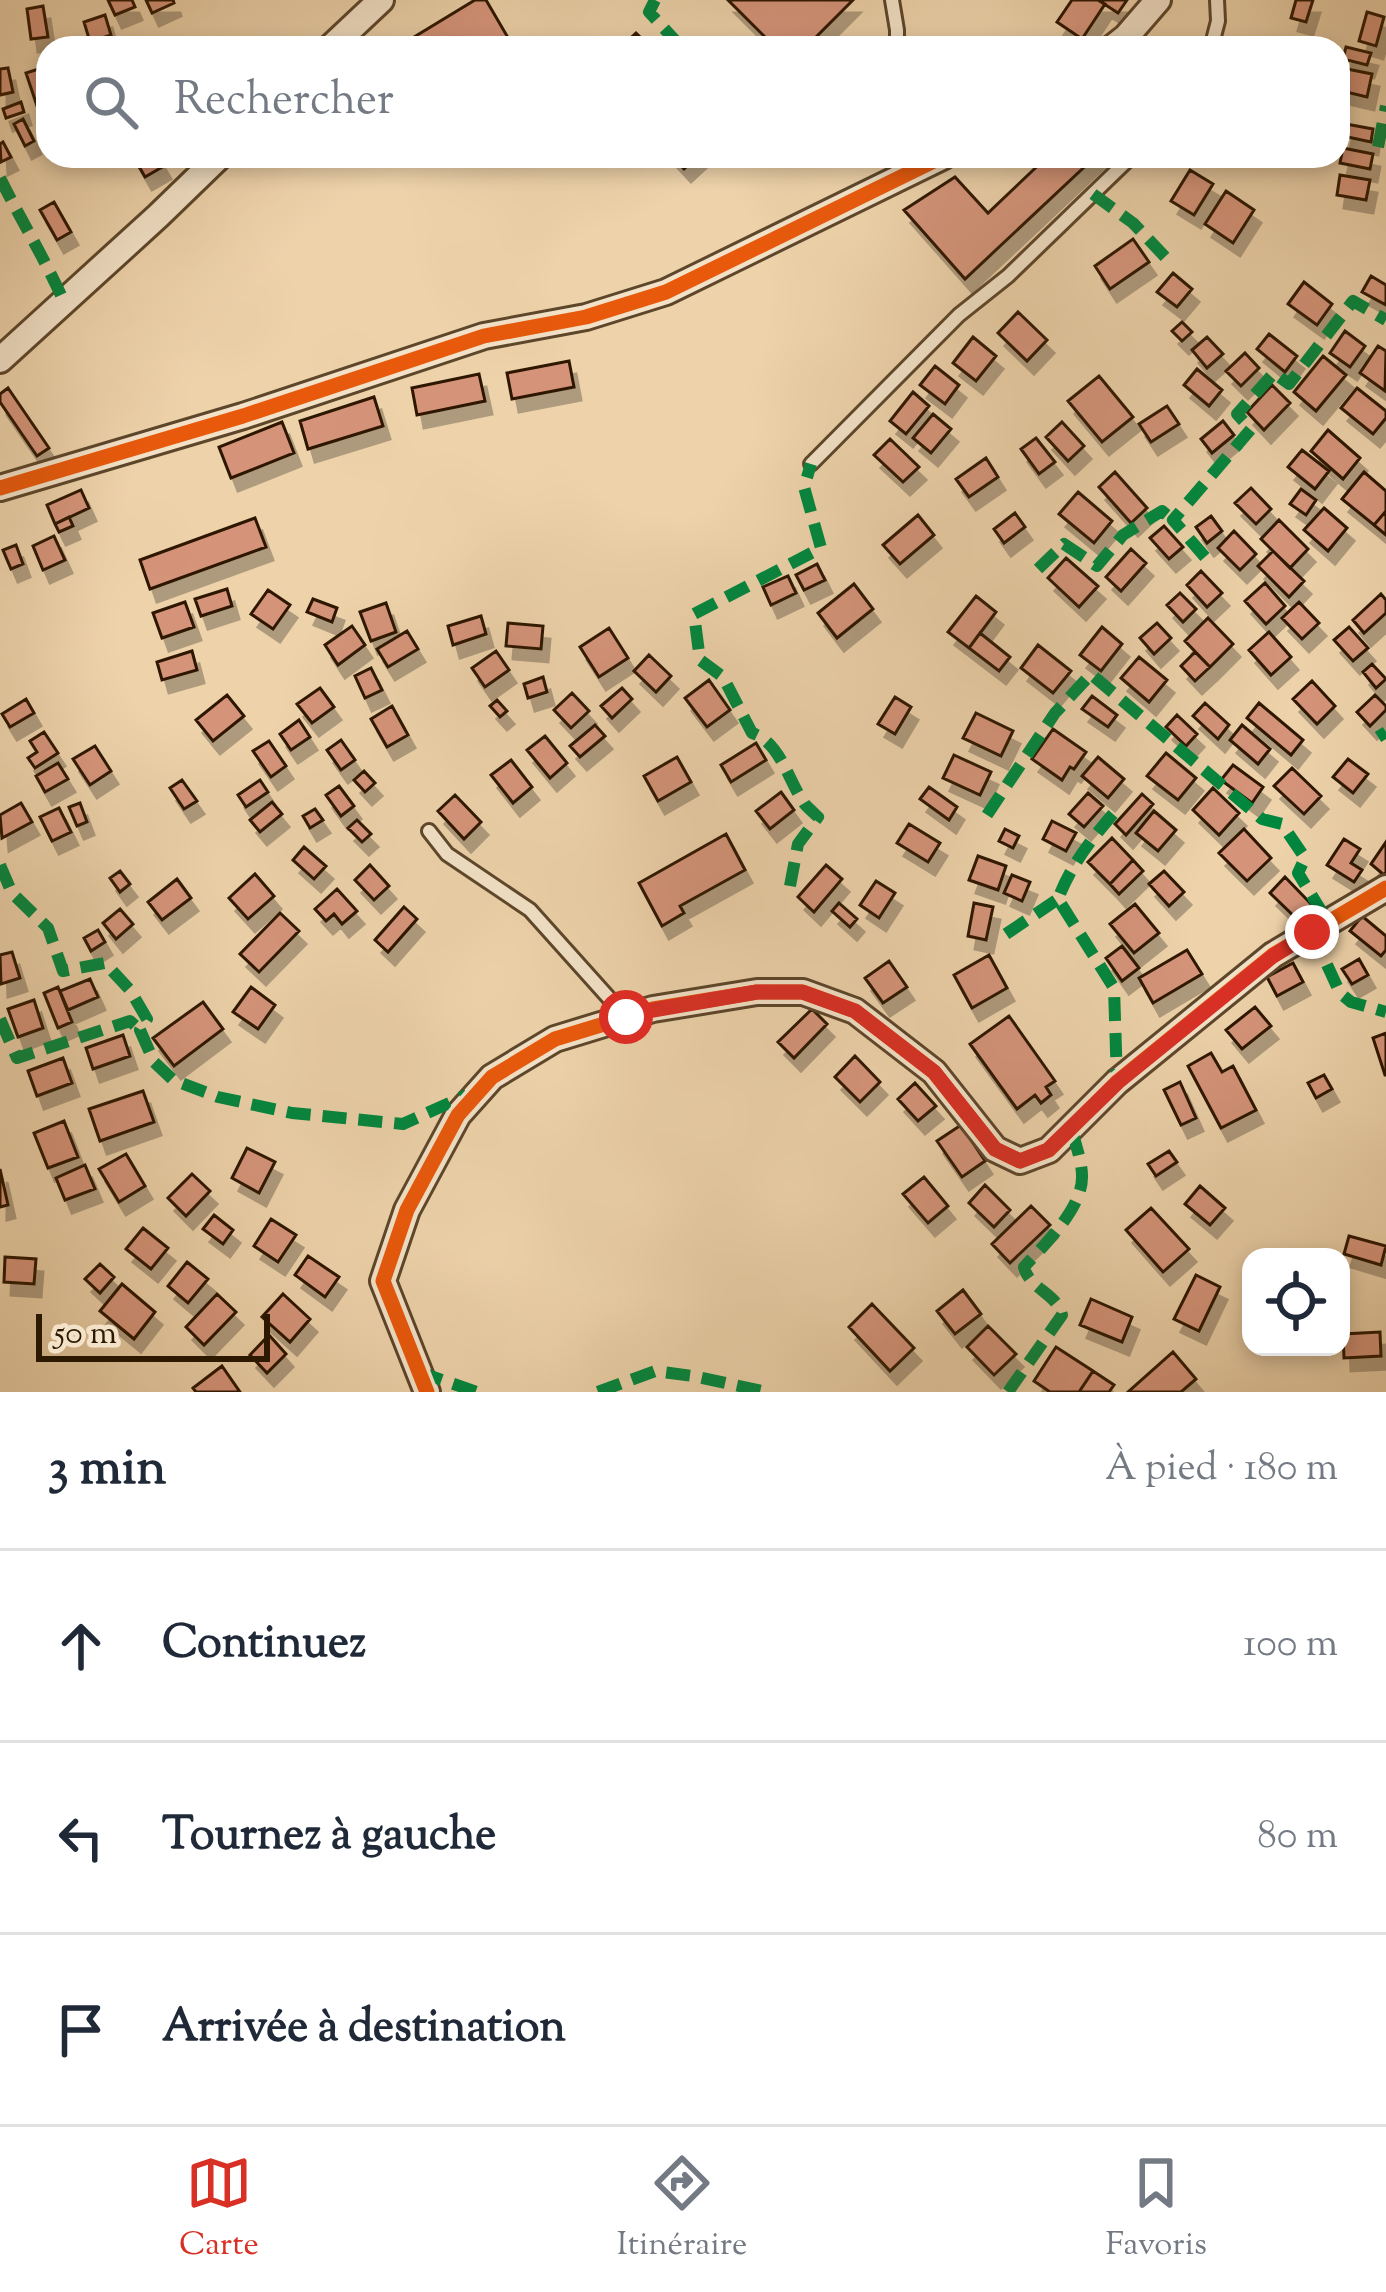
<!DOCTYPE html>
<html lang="fr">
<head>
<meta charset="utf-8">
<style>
  body { margin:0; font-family:"Sorts Mill Goudy",serif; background:#f6f6f7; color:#1f2937 }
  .controls { position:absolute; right:36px; bottom:36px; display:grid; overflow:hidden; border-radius:24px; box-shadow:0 6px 18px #0003 }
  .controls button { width:108px; height:108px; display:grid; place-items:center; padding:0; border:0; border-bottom:3px solid #e0e1e3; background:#fff; color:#1f2937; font:60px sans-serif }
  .scale { position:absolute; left:36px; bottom:30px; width:234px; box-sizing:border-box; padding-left:12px; border:6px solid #2d1800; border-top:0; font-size:33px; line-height:42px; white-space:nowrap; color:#2d1800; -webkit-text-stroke:9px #f3e2c8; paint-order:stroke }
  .stop { position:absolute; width:36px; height:36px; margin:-27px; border:9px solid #d93025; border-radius:50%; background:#fff }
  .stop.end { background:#d93025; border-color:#fff; box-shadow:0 3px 12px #0008 }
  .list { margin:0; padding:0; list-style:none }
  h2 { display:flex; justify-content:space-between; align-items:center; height:156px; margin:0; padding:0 48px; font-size:51px }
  h2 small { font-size:39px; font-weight:400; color:#747a83 }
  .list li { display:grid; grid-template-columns:78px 1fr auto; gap:36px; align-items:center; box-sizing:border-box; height:192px; padding:0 48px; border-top:3px solid #e0e1e3 }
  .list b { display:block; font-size:45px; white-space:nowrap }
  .list em { font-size:39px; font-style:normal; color:#747a83 }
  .icon { flex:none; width:66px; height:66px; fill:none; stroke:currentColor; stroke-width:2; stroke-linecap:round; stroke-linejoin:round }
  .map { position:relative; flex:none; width:1386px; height:1392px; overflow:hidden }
  .search { position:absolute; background:#fff; box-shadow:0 6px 18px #0003; left:36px; right:36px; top:36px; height:132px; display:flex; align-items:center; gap:30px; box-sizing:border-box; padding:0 42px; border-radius:36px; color:#747a83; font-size:45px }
  .sheet { height:732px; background:#fff }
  nav { display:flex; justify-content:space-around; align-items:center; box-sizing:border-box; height:168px; border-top:3px solid #e0e1e3; background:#fff; font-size:33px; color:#747a83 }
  nav a { display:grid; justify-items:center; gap:6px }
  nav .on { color:#d93025 }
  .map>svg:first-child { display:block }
  .building { fill:#d5947a; stroke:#2d1800; stroke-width:3; filter:url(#shadow) }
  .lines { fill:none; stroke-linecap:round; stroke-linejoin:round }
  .lane-casing { stroke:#5d462a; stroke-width:18 }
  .street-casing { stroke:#5d462a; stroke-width:30 }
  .lane { stroke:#f3e2c8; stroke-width:12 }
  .street { stroke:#f3e2c8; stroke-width:24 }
  .quiet { stroke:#00873e; stroke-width:12; stroke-dasharray:24 12; stroke-linecap:butt }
  .cycleway-casing { stroke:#f3e2c8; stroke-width:22 }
  .cycleway { stroke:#e8590c; stroke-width:15 }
  .route { stroke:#d93025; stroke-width:15 }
</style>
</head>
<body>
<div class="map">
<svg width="1386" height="1392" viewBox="0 0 1386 1392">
  <defs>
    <filter id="shadow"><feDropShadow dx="7" dy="13" stdDeviation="0" flood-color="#0004"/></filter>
  </defs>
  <rect width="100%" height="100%" fill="#edd2aa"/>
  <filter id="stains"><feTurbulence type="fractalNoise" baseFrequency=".00167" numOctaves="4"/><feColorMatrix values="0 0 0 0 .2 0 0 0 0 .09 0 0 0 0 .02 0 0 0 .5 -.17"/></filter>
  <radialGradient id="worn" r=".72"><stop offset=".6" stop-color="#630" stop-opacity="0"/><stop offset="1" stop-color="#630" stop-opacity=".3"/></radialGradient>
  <!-- building -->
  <path class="building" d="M108,0H132L135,7L115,15Z
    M146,0H173L174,3L152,13Z
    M475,0H486L514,48H396Z
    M728,0H853L805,48H776Z
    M1072,0H1098L1105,4L1082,39L1057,22Z
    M1098,0H1127L1118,13Z
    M1296,0H1313L1306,22L1291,18Z
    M43,6L48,37L31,39L27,9Z
    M1367,12L1384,17L1376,46L1359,41Z
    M105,15L111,35L90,42L84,22Z
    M636,33L651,48H620Z
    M1346,47L1371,53L1367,65L1343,59Z
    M48,66V106L38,109L26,73Z
    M8,68L13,92L0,95V69Z
    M1342,68L1372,74L1367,97L1338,90Z
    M21,102L24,112L6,118L3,109Z
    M23,119L34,141L25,146L14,124Z
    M1346,124L1373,129L1371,142L1343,136Z
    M3,142L11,157L1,162L0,144Z
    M1343,148L1373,154L1370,169L1340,163Z
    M133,156H158L164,166L145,177Z
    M672,156H698L684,169Z
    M1048,156H1096L965,279L904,210L955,177L988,213Z
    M1190,170L1213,184L1194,215L1171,201Z
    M1340,175L1370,180L1366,200L1337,195Z
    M1226,191L1254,210L1233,243L1205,224Z
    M54,202L71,232L57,240L40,210Z
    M1133,239L1149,262L1110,289L1095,266Z
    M1173,273L1192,289L1177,307L1157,292Z
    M1371,276L1386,285V305L1362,292Z
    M1304,282L1332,304L1317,325L1288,304Z
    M1018,312L1047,340L1027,361L998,333Z
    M1182,322L1192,332L1182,341L1172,331Z
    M1345,331L1365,346L1350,367L1330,353Z
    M1269,334L1297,356L1285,372L1257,349Z
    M973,337L996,356L976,381L953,363Z
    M1207,337L1223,354L1207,368L1192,350Z
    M1378,346L1386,351L1385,391L1360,373Z
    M1245,353L1259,368L1241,386L1226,371Z
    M1323,356L1346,375L1316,411L1294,392Z
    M569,361L574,387L512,399L507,373Z
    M935,366L959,385L945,404L920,385Z
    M1197,369L1222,390L1209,406L1184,385Z
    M479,374L485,401L417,415L412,388Z
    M1099,376L1133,417L1102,442L1068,401Z
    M1272,385L1290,403L1264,430L1247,412Z
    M8,388L49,448L37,456L0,402V394Z
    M1357,388L1386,411V418L1373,434L1341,408Z
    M913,392L929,406L906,434L890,421Z
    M374,397L383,426L308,449L300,421Z
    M1167,406L1179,424L1151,442L1139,424Z
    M933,414L951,429L931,453L913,438Z
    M1223,421L1234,435L1212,453L1201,439Z
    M282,422L294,453L231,478L219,447Z
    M1062,422L1084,446L1068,461L1046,437Z
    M1328,430L1360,458L1343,479L1311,451Z
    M1036,438L1055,462L1039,474L1021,449Z
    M890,439L919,467L903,482L874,455Z
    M1302,450L1329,471L1315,489L1288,467Z
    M986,458L998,477L969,497L956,479Z
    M1115,472L1147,508L1131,523L1099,487Z
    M1364,472L1386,491V511L1374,525L1342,499Z
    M1251,488L1271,509L1256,524L1235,503Z
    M1301,489L1316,500L1306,515L1290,504Z
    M81,490L89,508L55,524L47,505Z
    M1078,492L1112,521L1094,543L1059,514Z
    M1324,508L1347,528L1328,551L1304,530Z
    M1386,511V535L1374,525Z
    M1015,513L1025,527L1004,543L994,529Z
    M918,515L934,535L900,564L883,545Z
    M1211,516L1222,531L1207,543L1196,527Z
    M69,517L73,526L59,532L55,524Z
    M255,518L266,547L150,589L140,560Z
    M1279,520L1308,549L1290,568L1261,539Z
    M1164,526L1183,547L1169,559L1150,538Z
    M1234,531L1256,554L1240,570L1218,548Z
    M54,536L65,560L43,570L33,546Z
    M16,545L23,564L11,569L3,550Z
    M1131,549L1146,563L1121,591L1106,577Z
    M1273,551L1304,581L1289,597L1258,566Z
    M1066,558L1098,586L1079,607L1048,578Z
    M817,564L825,580L804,590L796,575Z
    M1201,571L1222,593L1207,607L1187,585Z
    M788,576L796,593L771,605L763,587Z
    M1265,583L1285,606L1266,624L1245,601Z
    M854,584L873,609L837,638L818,613Z
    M227,589L232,606L201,616L195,599Z
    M268,590L290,605L273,629L251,614Z
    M1180,593L1196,609L1183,622L1167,605Z
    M1381,594L1386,600V613L1364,633L1353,620Z
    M976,596L996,612L969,648L948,632Z
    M313,599L337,608L332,622L307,612Z
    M185,602L194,627L162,638L153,613Z
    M1299,602L1319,623L1302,639L1282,618Z
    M386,603L396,632L371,641L360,612Z
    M481,616L486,634L453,645L448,626Z
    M1208,618L1233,644L1210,667L1185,641Z
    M508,623L543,626L541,649L506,646Z
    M1157,623L1171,638L1154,654L1140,638Z
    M352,626L365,645L338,665L325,645Z
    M1102,627L1122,644L1101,671L1080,655Z
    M1349,627L1368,648L1353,661L1334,640Z
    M609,628L628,658L599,677L580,647Z
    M407,631L418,649L388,667L377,649Z
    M1269,632L1291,657L1271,675L1249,650Z
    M980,633L1010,657L999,671L969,648Z
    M1038,645L1071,671L1053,693L1021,668Z
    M192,651L197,670L162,680L157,662Z
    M496,651L509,670L485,687L472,668Z
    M1195,652L1210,667L1195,681L1181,666Z
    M649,655L671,676L656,692L634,671Z
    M1139,657L1167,680L1149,702L1121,678Z
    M1372,664L1386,679L1376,688L1363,672Z
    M371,668L382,690L365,698L355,676Z
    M543,677L547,692L528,698L524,684Z
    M709,680L730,710L707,727L685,698Z
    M1312,681L1335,706L1317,724L1293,699Z
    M320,688L334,707L312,723L297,704Z
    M622,688L632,699L612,718L601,706Z
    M572,693L589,711L571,728L554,710Z
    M227,695L244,716L213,741L196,720Z
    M1375,695L1386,706V710L1370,726L1357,712Z
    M1092,696L1117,715L1108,727L1082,709Z
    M895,697L911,707L895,734L878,724Z
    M26,699L34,713L10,727L2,714Z
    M497,700L507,711L500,717L490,706Z
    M1205,703L1229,725L1218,739L1193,716Z
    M1259,703L1303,740L1291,755L1247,718Z
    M392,706L408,735L387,747L371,719Z
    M976,713L1013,731L1001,756L963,738Z
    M1177,715L1197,734L1186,746L1166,727Z
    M299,720L310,737L291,750L280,734Z
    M595,725L605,736L580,757L570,746Z
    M1242,725L1270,749L1258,764L1230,740Z
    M1053,729L1086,752L1074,769L1070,767L1062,780L1032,759Z
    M44,732L58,753L35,768L28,758L37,752L30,741Z
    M545,736L567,763L550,778L527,750Z
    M341,740L355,760L341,770L327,750Z
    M269,741L286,766L271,777L253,751Z
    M756,743L766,760L731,782L721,765Z
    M95,746L111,771L90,785L73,759Z
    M1166,753L1196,778L1178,800L1147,776Z
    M954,755L991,772L980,795L943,778Z
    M677,757L691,782L658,801L644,776Z
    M1098,757L1124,779L1108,798L1082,776Z
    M1348,759L1368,774L1353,793L1333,777Z
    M511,760L532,787L513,803L491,775Z
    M58,763L68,779L45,792L36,776Z
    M1233,765L1263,787L1252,803L1221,780Z
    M1292,768L1321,796L1304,814L1274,786Z
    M364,771L375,783L365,792L354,780Z
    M182,780L197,801L184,809L170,788Z
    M260,780L268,792L246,807L238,795Z
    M339,786L354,806L341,816L326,795Z
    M929,787L957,807L949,820L920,799Z
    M1213,788L1239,813L1219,835L1193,810Z
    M781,792L794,810L770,829L756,811Z
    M1088,793L1103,806L1084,827L1069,814Z
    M1142,794L1153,804L1126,835L1115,824Z
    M455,795L481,822L464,839L438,811Z
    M272,802L282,814L260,832L250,820Z
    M21,803L32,822L2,838L0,815Z
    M80,803L87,822L77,826L69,807Z
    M59,808L71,832L52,841L40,817Z
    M315,809L323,820L310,828L303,816Z
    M1154,811L1176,830L1158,851L1136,833Z
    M357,820L371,834L362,842L348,828Z
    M1052,821L1076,833L1066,851L1043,839Z
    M909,824L940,843L928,862L897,843Z
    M1005,829L1019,836L1013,848L999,841Z
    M1244,829L1271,858L1247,881L1219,853Z
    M726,834L745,870L680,906L684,913L662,926L639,883Z
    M1112,838L1133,860L1110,884L1088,862Z
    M1344,839L1360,849L1351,863L1362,870L1354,882L1327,865Z
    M1386,842V872L1384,875L1371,864Z
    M304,847L326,866L314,879L293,860Z
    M978,856L1006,866L998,890L969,880Z
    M1133,860L1143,871L1119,894L1110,884Z
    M370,865L389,886L374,900L355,880Z
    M826,865L842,879L814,912L798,897Z
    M120,871L130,884L120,892L110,878Z
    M1164,871L1184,892L1169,906L1149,884Z
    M255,874L274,896L248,919L229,898Z
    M1012,875L1030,882L1022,901L1004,893Z
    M1285,877L1312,905L1298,920L1270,893Z
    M177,879L191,898L162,920L148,902Z
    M876,881L895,893L879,918L860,905Z
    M337,889L357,911L342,924L334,914L326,921L315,909Z
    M839,903L857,919L850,927L832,911Z
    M974,903L993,907L986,940L968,936Z
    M1135,904L1159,933L1134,953L1110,924Z
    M404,907L417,919L388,952L375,940Z
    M120,909L133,924L116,939L103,923Z
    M280,913L299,931L259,972L240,954Z
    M1362,916L1386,936V950L1381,956L1350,931Z
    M98,930L105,942L91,951L84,938Z
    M1122,946L1139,968L1122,981L1106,958Z
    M1187,950L1202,974L1153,1003L1139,978Z
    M12,952L20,978L1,984L0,955Z
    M989,955L1007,988L972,1008L954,975Z
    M1359,959L1368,975L1352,984L1342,969Z
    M889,961L907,987L883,1003L865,978Z
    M1293,963L1303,982L1277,996L1267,977Z
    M90,979L98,997L68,1010L60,991Z
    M58,987L72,1022L58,1028L44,993Z
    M251,987L275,1005L258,1029L233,1012Z
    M34,1000L43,1028L18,1037L8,1009Z
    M203,1002L223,1029L174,1066L153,1038Z
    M1255,1007L1271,1026L1242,1049L1226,1030Z
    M812,1009L827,1024L794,1058L778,1042Z
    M1009,1016L1055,1081L1046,1087L1051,1095L1041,1103L1035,1095L1017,1109L970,1044Z
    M1386,1033V1075H1385L1373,1038Z
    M123,1035L130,1056L93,1069L86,1048Z
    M1211,1053L1222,1072L1233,1066L1256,1110L1221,1128L1188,1066Z
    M855,1056L880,1082L860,1102L835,1077Z
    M63,1058L72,1083L37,1096L28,1071Z
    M1324,1075L1332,1089L1316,1098L1308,1083Z
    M1180,1082L1196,1118L1181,1125L1164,1090Z
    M915,1083L936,1106L918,1121L898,1099Z
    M143,1091L154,1122L100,1141L89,1109Z
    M64,1121L78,1157L48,1168L34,1133Z
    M961,1125L985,1161L962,1177L937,1141Z
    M247,1148L275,1162L259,1193L232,1178Z
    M1169,1151L1177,1162L1156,1176L1148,1164Z
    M126,1154L145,1186L119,1202L99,1169Z
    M85,1165L95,1189L65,1200L56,1178Z
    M0,1169L8,1205L0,1207Z
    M192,1174L210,1191L186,1216L168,1198Z
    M924,1177L948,1206L928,1223L903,1194Z
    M985,1185L1010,1210L994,1227L969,1203Z
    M1200,1186L1225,1208L1210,1225L1185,1204Z
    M1031,1206L1050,1225L1010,1263L992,1244Z
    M1151,1208L1189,1249L1163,1272L1126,1230Z
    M214,1215L233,1230L223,1244L203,1229Z
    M271,1219L296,1235L278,1262L254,1246Z
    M143,1228L168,1248L151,1269L126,1249Z
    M1349,1236L1386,1246L1381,1265L1344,1254Z
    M308,1256L339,1277L325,1297L295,1275Z
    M5,1257L36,1259L34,1284L4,1282Z
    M187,1262L208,1279L188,1303L168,1286Z
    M100,1264L114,1277L100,1293L85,1279Z
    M1196,1275L1220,1287L1199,1331L1174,1319Z
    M122,1284L155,1312L134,1339L100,1311Z
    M963,1290L981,1314L955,1334L937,1311Z
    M217,1294L236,1312L204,1345L186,1327Z
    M283,1294L310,1319L290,1342L262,1317Z
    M1091,1299L1132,1317L1122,1342L1080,1325Z
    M872,1304L914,1348L890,1371L849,1327Z
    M988,1326L1016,1354L994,1375L967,1347Z
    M1380,1332L1381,1356L1344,1358L1343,1334Z
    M269,1335L286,1354L267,1373L250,1355Z
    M1056,1347L1093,1371L1079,1392H1050L1034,1381Z
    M1173,1352L1196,1379L1181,1392H1128Z
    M222,1366L240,1392H196L193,1388Z
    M1093,1371L1114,1385L1109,1392H1079Z"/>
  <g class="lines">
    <defs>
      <path id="lane" d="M892,0L897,30V48
        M1211,48L1218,21L1217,0
        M811,464L959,315L1008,276L1132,156
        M429,831L447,854L530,910L625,1016"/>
      <path id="street" d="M330,48L381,0
        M1112,48L1126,37L1158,0
        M0,360L158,216L220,156
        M0,488L243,416L484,336L586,317L666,292L944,156
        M427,1392L383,1281L407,1210L458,1115L492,1077L555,1039L653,1009L757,992H803L855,1011L934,1072L995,1149L1020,1161L1049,1150L1117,1082L1273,955L1386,888"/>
    </defs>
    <!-- lane casing -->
    <use href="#lane" class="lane-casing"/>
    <!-- street casing -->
    <use href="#street" class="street-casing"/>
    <!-- lane -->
    <use href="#lane" class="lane"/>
    <!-- street -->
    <use href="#street" class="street"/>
    <!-- quiet -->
    <path class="quiet" d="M655,0L649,12L682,48
      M1378,147L1386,106
      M0,178C21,220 45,259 64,302
      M1093,194L1133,223L1169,261
      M1205,557L1173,520L1251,429L1237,414L1274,373L1289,384L1353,301L1386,320
      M1038,569L1064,544L1097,566L1123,535L1162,511L1173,520
      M1378,737L1386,732
      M1113,814C1090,841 1071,865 1058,899L1114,988L1117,1082
      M987,815L1055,713L1091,674L1262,819L1282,824L1305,858L1298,873L1328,922
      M0,865L12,893L48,928L63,971L105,963L130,990L147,1019L140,1030L154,1062L173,1080L218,1097L292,1113L403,1124L467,1095
      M790,886L798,844L818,817C816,815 805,805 804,803C788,780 780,742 752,733L723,677L700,660L694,614L821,548L804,487L811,464
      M1312,932L1340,993L1351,1002L1386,1012
      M1006,934L1058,899
      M0,1019L17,1058L130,1021L140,1030
      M419,1372L477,1392
      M598,1392L655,1371L693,1376L767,1392
      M1008,1392L1062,1315C1057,1293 1029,1289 1024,1267C1044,1245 1083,1208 1082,1176C1082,1161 1075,1143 1071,1127"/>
    <defs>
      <path id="cycleway" d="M0,488L243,416L484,336L586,317L666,292L944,156
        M427,1392L383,1281L407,1210L458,1115L492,1077L555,1039L653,1009L757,992H803L855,1011L934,1072L995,1149L1020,1161L1049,1150L1117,1082L1273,955L1386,888"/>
    </defs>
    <!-- cycleway casing -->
    <use href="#cycleway" class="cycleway-casing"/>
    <!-- cycleway -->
    <use href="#cycleway" class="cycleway"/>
  </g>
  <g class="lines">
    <!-- route -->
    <path class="route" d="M626,1017L653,1010L757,992H802L855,1011L934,1072L995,1149L1020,1161L1048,1150L1118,1082L1273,956L1312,932"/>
  </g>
  <rect width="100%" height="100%" filter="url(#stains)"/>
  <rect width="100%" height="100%" fill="url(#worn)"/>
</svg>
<div class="controls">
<button><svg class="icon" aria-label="locate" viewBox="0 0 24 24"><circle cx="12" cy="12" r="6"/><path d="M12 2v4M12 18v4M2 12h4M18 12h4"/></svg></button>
</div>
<div class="scale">50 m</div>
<div class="stop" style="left:626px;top:1017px"></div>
<div class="stop end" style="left:1312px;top:932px"></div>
<div class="search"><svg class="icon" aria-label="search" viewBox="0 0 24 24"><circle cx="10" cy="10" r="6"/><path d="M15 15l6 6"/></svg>Rechercher</div>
</div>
<section class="sheet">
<h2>3 min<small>À pied · 180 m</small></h2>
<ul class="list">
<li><svg class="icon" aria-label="ahead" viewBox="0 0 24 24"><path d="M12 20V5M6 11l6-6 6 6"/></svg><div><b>Continuez</b></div><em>100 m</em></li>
<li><svg class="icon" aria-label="left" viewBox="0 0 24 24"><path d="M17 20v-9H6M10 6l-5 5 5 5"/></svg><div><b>Tournez à gauche</b></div><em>80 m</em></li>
<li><svg class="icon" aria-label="arrive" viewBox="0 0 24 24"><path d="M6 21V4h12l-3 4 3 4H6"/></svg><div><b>Arrivée à destination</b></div></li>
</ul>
</section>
<nav>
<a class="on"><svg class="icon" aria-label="map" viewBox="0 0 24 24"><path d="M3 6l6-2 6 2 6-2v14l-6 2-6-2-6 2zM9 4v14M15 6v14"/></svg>Carte</a>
<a><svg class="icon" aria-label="directions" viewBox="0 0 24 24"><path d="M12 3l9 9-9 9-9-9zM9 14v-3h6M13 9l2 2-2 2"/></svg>Itinéraire</a>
<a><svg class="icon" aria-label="saved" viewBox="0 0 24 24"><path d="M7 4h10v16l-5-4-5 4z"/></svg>Favoris</a>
</nav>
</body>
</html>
